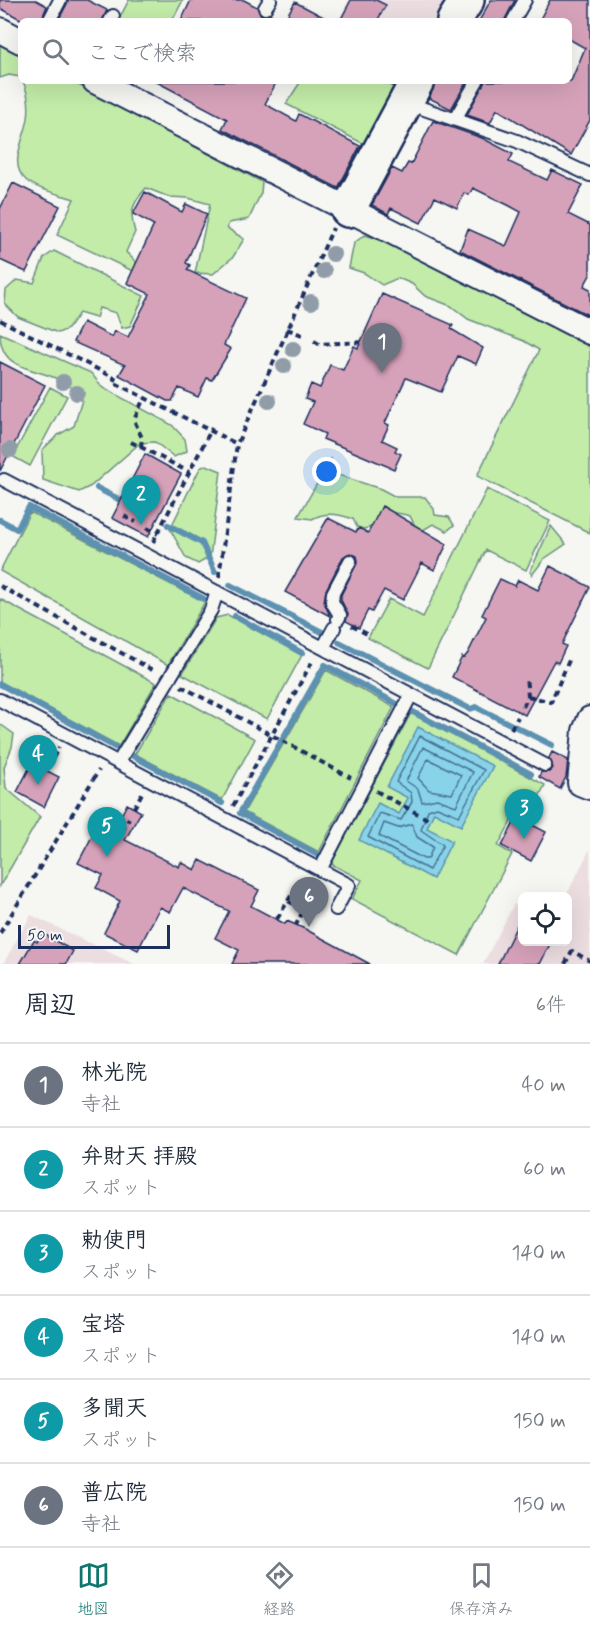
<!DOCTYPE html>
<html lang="ja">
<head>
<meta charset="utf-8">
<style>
  body { margin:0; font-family:Mynerve,"Klee One",sans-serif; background:#f6f6f7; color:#1f2937 }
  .controls { position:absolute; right:18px; bottom:18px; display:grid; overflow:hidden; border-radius:9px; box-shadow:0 6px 24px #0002 }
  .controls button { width:54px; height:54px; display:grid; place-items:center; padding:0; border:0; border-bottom:2px solid #e0e1e3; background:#fff; color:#1f2937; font:30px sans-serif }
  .scale { position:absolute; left:18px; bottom:15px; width:152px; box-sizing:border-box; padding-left:6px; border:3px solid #1b2f5e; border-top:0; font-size:16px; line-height:21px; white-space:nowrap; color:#1b2f5e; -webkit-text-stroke:4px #f6f6f2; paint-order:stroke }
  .you { position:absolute; left:327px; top:472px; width:21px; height:21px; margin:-15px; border:4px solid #fff; border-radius:50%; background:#1a73e8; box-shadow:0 0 0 9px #1a73e833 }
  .badge { display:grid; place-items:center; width:39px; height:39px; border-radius:50%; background:#0f766e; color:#fff; font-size:20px; font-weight:700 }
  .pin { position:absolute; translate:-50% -50px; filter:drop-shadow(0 2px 3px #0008) }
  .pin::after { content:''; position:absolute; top:32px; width:21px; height:18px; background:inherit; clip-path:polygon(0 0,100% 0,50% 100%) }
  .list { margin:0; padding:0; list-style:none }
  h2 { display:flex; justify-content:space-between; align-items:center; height:78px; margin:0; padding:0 24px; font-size:26px }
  h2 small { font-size:20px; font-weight:400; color:#747a83 }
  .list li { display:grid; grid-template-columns:39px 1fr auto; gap:18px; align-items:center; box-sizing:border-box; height:84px; padding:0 24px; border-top:2px solid #e0e1e3 }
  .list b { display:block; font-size:22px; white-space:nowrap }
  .list p { margin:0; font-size:20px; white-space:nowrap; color:#747a83 }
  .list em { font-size:20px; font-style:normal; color:#747a83 }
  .icon { flex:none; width:33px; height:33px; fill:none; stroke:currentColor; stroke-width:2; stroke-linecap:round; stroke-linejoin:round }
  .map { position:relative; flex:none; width:590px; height:964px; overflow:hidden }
  .search { position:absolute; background:#fff; box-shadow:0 6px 24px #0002; left:18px; right:18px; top:18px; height:66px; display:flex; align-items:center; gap:15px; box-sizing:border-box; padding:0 21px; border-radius:9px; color:#747a83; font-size:22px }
  .sheet { height:582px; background:#fff }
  nav { display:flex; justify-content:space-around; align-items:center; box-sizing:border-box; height:84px; border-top:2px solid #e0e1e3; background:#fff; font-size:16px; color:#747a83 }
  nav a { display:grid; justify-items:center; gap:3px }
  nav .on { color:#0f766e }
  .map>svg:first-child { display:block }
  .built { fill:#ecdde1 }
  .green { fill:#c2eca8; stroke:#6e8e83; stroke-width:1.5 }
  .water { fill:#88d3e8; stroke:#5c91b1; stroke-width:1.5 }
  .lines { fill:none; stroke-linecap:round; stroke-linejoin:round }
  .shore { stroke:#477195; stroke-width:1.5 }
  .stream { stroke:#5c91b1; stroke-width:6 }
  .building { fill:#d6a2ba; stroke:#1b2f5e; stroke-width:1.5 }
  .lane-casing { stroke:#1b2f5e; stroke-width:16 }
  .street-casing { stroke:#1b2f5e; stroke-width:28 }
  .secondary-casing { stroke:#1b2f5e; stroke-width:38 }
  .path { stroke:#1b2f5e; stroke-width:4; stroke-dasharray:6 4.5; stroke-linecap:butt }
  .lane { stroke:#f6f6f2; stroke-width:12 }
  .street { stroke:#f6f6f2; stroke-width:24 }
  .secondary { stroke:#f6f6f2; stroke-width:33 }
  .tree { fill:#909da9 }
</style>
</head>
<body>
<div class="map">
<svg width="590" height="964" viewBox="0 0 590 964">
  <rect width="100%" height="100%" fill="#f6f6f2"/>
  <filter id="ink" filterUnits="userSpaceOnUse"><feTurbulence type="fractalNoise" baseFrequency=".0167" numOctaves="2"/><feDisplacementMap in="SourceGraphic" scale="12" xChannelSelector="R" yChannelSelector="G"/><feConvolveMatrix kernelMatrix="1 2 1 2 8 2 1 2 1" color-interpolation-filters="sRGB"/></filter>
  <g filter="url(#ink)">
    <!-- built -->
    <path class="built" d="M349,0H440L445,8L440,21H338Z
      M590,849V964H483L514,904L522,908V942H568L566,896Z
      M31,915L134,964H3Z"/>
    <!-- green -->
    <path class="green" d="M129,0H183L172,21H118Z
      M0,44L21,54V77L9,75L0,78Z
      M23,81H71L262,182L261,193L249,219L229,223L227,228L244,239L233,257L213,274L195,273L210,204L188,198L169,197L146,188C132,204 129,212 135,232L126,252L141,267L137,273L57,235L74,199C59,194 38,190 26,180C7,164 26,137 28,118C30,105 28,93 23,81Z
      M301,81H382L394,87L366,145L286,104Z
      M365,235L381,240L590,347V533L477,476L539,350L524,341L468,319L451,306L425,296L412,284L398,278L382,285L364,273L349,268L354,243Z
      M54,251L144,296L130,326L122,328L116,313L99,308L96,318L79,313L68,329L58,333L18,317L5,304L6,290L17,280L34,283L44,258Z
      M0,333L91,373L102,387L172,425L185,439L187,451L174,457L155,442L140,443L91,486L79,492L43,480L42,450L58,435L74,426L82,400C59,360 0,383 0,333Z
      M50,387L67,396L30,466L1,450L5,442L17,448Z
      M331,459L335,474L381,489L396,497H425L434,509L435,515L449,517L454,525L447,531L433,524L418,533L413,532L414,524L410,516C391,511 384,510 373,526L364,529L357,527L353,519C340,514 325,511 312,519L298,517Z
      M206,465L221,471L210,557L198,564L186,558L170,529L200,468Z
      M487,489L550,521L526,570L486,550L428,668L368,638L389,599L423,617Z
      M30,512L205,602L168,665L0,571Z
      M551,526L566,544L544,559L532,575L530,572Z
      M0,599L156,683L119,746L0,682Z
      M228,615L302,655L267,719L182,674L216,618Z
      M326,670L394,707L319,852L244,812Z
      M171,693L255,739L222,800L135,754Z
      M411,713L545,785L527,820L515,814L498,846L512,854L459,955L352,899L362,880L331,864Z
      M0,724L14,734L12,747L4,767L6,788L40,817L0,886Z"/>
    <!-- water -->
    <path class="water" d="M418,727L493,766L461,826L434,812L427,828L452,841L433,879L359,840L378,803L399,814L408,798L387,787Z"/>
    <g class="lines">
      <!-- shore -->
      <path class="shore" d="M420,736L484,770L459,816L437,807L428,810L421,830L443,845L429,870L368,837L380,813L401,820L412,802L411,793L396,782Z
        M423,747L473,772L456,806L437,799L422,802L418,789L406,781Z
        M428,759L461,775L452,794L429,790L418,778Z
        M384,823L398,828L412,824L417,837L433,847L428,859H424L379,836Z"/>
      <!-- stream -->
      <path class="stream" d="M97,488L126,503
        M0,520L17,529L29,507L204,599
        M168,525L202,543L215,572
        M230,585L322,632
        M235,616L302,653
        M339,642L470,709L476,707L552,745
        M0,684L115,747
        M413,712L531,774
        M133,756L222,803
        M318,855L240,813L325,665L397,704"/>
    </g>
    <!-- building -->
    <path class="building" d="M0,0H36L47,6L41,21H24L0,8Z
      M69,0H87L107,10L102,21H58Z
      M191,0H244L257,7L261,15L270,14L283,21H181Z
      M351,0H376L386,5L377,21H340Z
      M491,0H515L504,21H479Z
      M550,0H590V120L571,155L497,109L490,123L467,115L485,81H571L585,48L569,39V21H539Z
      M295,2L331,21H284Z
      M155,81H277L265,104L296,121L299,114L360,146L338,188L222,129L227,119Z
      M436,81H467L451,109L429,98Z
      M433,121L482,138L513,154L509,162L547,180L552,170L583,185L568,214L590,225V275L584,286L590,289V316L460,250L468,229L506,246L521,212L508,205L473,188L469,195L464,193L457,208L435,197L421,223L391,208L388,214L372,205L392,168L402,173L408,163L411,164Z
      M13,183L60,206L26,272L0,260V209Z
      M145,192L182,212L186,204L207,214L186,263L190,265L187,270L246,298L224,345L231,349L212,380L207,378L198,397L179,388L172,401H167L119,375L125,365L73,342L83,322L112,337L115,331L128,337L150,294L127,283L154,225L133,214Z
      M382,294L453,325L451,329L483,348L476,364L458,356L441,392L406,378L385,423L389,425L382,440L397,447L395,451L401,454L394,469L323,439L325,434L303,424L313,402L305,399L311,384L320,388L330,365L343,370L354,346L358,348Z
      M0,362L45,385L0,471Z
      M145,454L181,474L148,537L112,518Z
      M382,506L447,544L434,570L422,563L403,600L384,590L372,612L368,610L359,628L346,621L348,614L341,600V595L358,561L357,556L350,553L343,557L326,590L324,602L330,616L285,592L328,518L356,532L359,528L368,533Z
      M550,566L590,587L562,644L566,646L558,663L554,661L525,715L452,677L462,657L464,658L468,653L486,617L482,615L500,579L515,586L518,580L538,590Z
      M552,752L568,760L566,777L560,789L539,777L541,772H549L553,768L549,758Z
      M32,763L59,777L44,807L17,792Z
      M127,804L141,812L125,840L179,867L181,862L195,870L200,860L259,890L251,906L285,924L287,921L305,929L370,964H232L239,950L215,938L229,911L183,888L170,912L160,907L138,950L104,933L120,901L96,888L103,875L78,863L96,829L110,836Z
      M517,817L546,832L531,861L502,846Z
      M522,915V942H551L540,964H498Z
      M42,933L73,951L66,964H20L34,940L37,942Z"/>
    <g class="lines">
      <defs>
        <path id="lane" d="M265,8L270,0
          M49,21L60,0
          M110,21L113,16
          M513,21L525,0
          M407,103L517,141L590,175
          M455,119L477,81
          M4,480L545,765
          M338,619L340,615L332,602L333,593L350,561
          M323,648L334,628
          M0,700L349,885L336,909
          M122,756L211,610L217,592
          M320,870L411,695"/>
        <path id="street" d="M0,30L21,41
          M95,81L590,332
          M590,719L585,731L580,783L590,787"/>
        <path id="secondary" d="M454,21L467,0
          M348,210L417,81"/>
      </defs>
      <!-- lane casing -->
      <use href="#lane" class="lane-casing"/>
      <!-- street casing -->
      <use href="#street" class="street-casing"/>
      <!-- secondary casing -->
      <use href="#secondary" class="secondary-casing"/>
      <!-- path -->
      <path class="path" d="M0,320L115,378L113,382L237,444
        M287,329L302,335
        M314,341L319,344L365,342
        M131,442L189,472
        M141,447L142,438L134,420L144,398
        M124,516L136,522
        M147,528L158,534
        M153,542L212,428
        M219,577L237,444L333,228
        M0,586L156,672
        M352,626L367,634
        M181,686L351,778
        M528,696L551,702L570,658
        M523,707L528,696L526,677
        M511,729L518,717
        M48,767L59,747
        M376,791L431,821
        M233,806L313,660
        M134,808L142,793
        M117,840L129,818
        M288,901L304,909L296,925
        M277,919L297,886
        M0,933L99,770
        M565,964L572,951L590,961"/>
      <!-- lane -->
      <use href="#lane" class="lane"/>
      <!-- street -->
      <use href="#street" class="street"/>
      <!-- secondary -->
      <use href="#secondary" class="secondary"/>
    </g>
    <!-- trees -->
    <g class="tree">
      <circle cx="333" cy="254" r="8"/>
      <circle cx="324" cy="271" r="8"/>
      <circle cx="311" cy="302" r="8"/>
      <circle cx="293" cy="349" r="8"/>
      <circle cx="284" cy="366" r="8"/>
      <circle cx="63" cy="382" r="8"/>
      <circle cx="77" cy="393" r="8"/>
      <circle cx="269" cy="401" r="8"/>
      <circle cx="10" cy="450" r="8"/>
    </g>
  </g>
</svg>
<div class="controls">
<button><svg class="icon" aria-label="locate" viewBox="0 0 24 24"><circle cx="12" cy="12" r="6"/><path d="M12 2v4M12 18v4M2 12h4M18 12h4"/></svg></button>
</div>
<div class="scale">50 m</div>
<div class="you"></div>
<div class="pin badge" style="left:382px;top:373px;background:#6b7280">1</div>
<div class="pin badge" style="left:141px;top:525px;background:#0f9aa8">2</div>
<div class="pin badge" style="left:524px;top:839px;background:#0f9aa8">3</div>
<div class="pin badge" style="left:38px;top:785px;background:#0f9aa8">4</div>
<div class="pin badge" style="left:107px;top:857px;background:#0f9aa8">5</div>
<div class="pin badge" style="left:309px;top:927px;background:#6b7280">6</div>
<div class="search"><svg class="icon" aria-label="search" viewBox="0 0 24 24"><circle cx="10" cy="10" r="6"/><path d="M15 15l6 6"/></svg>ここで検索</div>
</div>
<section class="sheet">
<h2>周辺<small>6件</small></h2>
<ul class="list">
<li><span class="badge" style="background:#6b7280">1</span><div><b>林光院</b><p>寺社</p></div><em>40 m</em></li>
<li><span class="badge" style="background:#0f9aa8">2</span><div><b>弁財天 拝殿</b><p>スポット</p></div><em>60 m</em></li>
<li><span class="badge" style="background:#0f9aa8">3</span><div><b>勅使門</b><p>スポット</p></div><em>140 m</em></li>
<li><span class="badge" style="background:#0f9aa8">4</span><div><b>宝塔</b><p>スポット</p></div><em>140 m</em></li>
<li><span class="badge" style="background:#0f9aa8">5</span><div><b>多聞天</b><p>スポット</p></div><em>150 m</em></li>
<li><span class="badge" style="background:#6b7280">6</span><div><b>普広院</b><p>寺社</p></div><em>150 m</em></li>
</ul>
</section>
<nav>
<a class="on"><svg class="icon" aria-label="map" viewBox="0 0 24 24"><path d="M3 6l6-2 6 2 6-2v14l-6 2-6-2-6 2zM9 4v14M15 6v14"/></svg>地図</a>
<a><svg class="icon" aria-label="directions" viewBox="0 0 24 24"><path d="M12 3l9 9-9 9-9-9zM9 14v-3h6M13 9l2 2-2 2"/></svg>経路</a>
<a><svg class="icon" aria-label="saved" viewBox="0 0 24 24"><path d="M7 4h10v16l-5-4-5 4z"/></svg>保存済み</a>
</nav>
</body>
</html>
